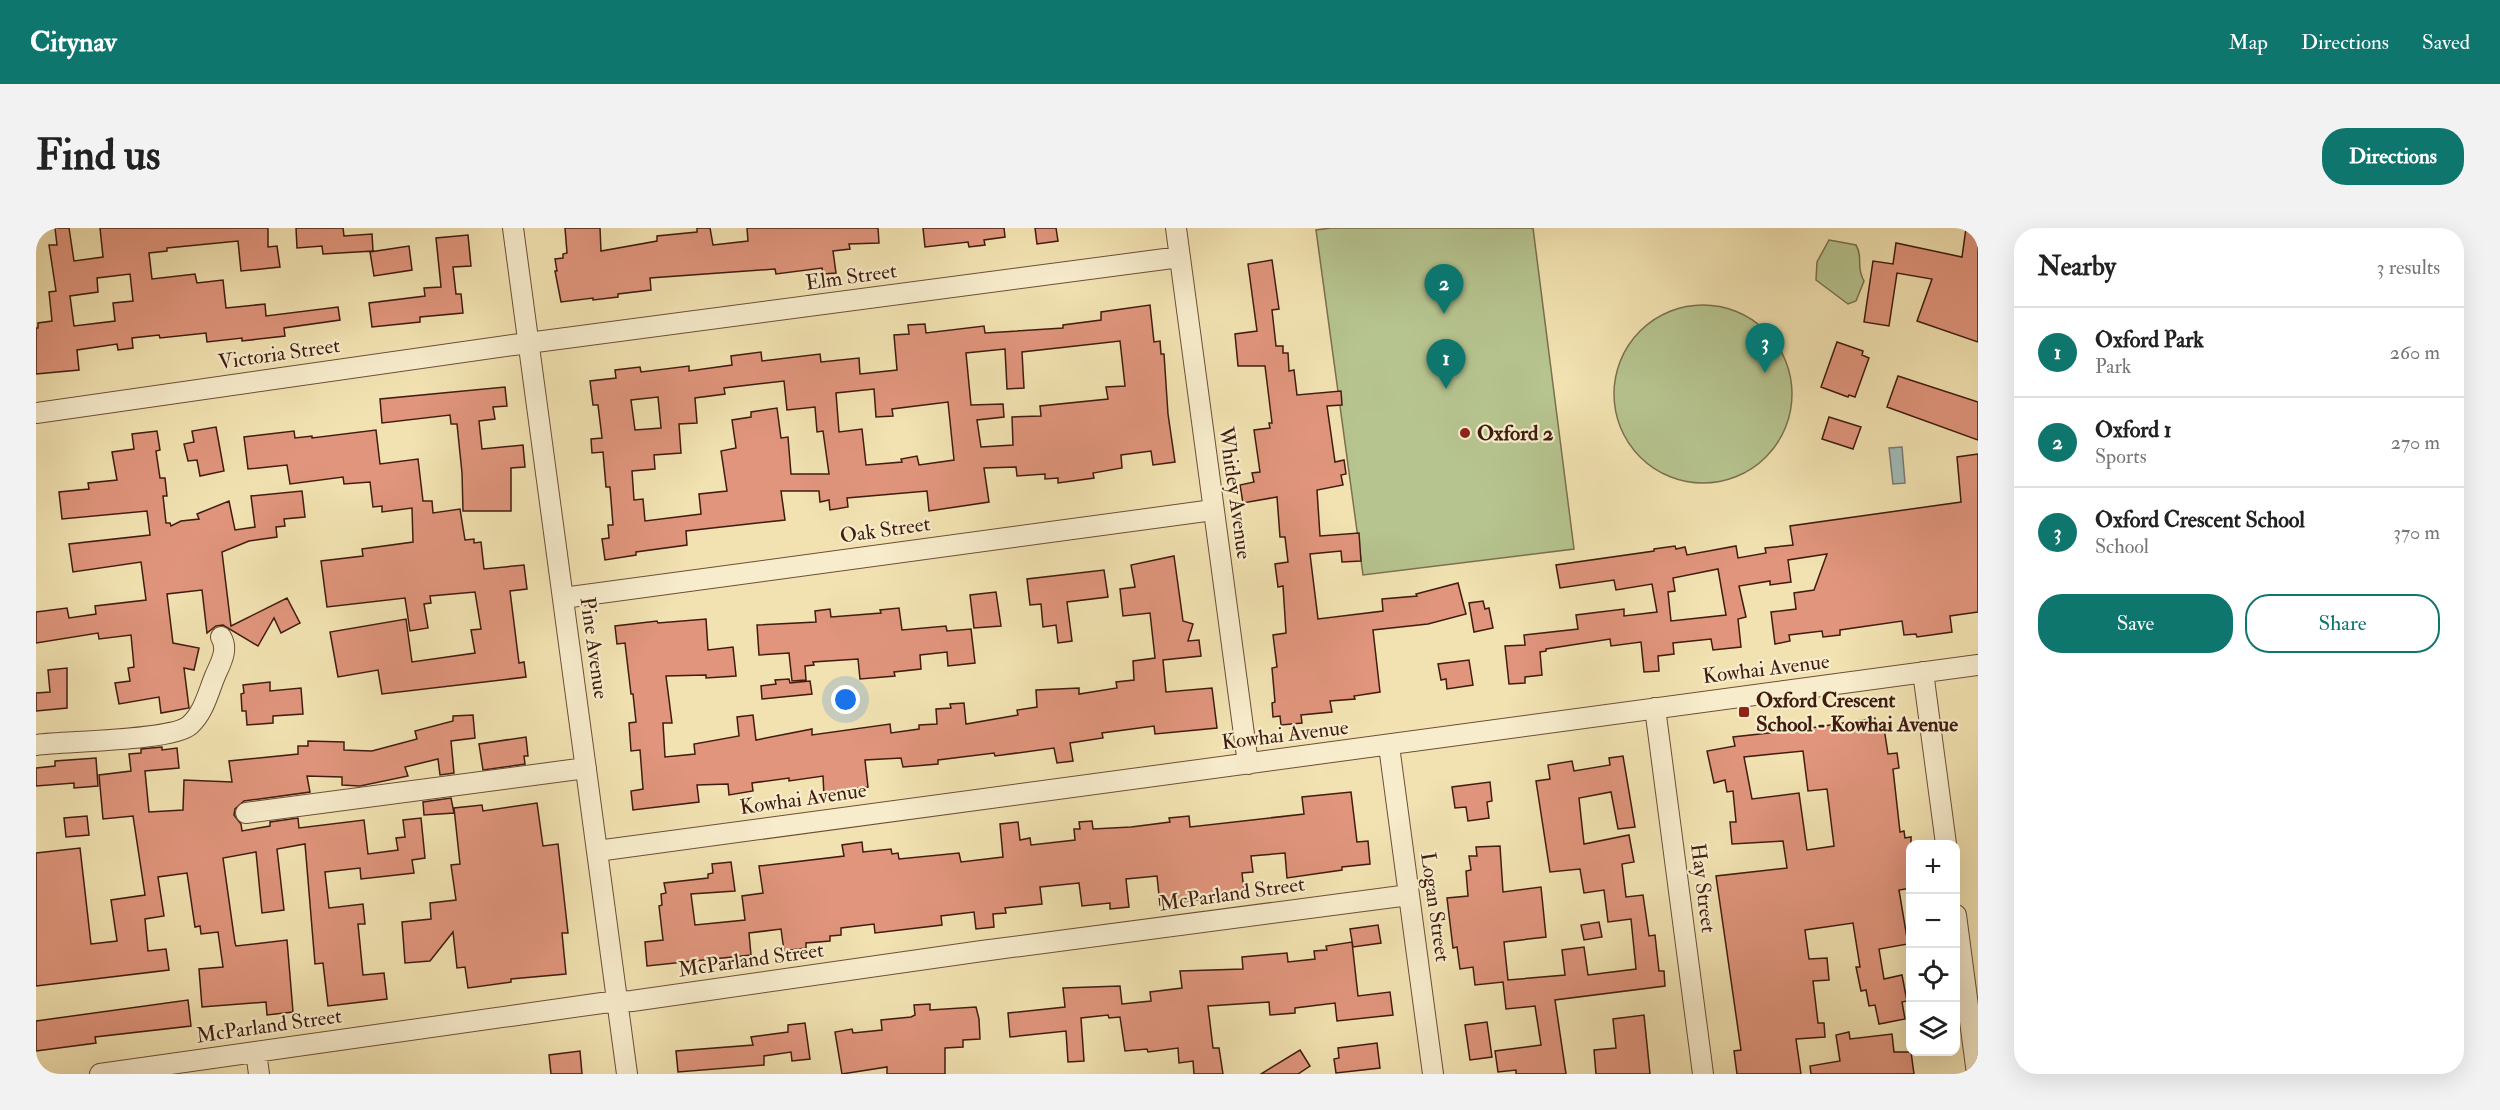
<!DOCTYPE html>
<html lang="en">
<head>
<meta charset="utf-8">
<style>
  body { margin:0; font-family:"IM FELL Double Pica",serif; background:#f2f2f2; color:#222 }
  .controls { position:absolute; right:18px; bottom:18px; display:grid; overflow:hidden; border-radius:12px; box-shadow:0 6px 24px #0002 }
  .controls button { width:54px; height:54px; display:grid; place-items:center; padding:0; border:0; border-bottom:2px solid #e0e0e0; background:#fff; color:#222; font:30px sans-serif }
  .you { position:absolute; left:810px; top:472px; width:21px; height:21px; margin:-15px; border:4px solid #fff; border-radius:50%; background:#1a73e8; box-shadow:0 0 0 9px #1a73e833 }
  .badge { display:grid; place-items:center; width:39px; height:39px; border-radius:50%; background:#0f766e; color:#fff; font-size:20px; font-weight:700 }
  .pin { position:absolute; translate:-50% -50px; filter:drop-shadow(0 2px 3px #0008) }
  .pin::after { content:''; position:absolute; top:32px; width:21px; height:18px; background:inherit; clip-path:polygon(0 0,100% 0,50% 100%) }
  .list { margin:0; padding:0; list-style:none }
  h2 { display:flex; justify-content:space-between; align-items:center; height:78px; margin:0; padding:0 24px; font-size:26px }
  h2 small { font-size:20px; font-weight:400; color:#767676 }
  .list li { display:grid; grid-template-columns:39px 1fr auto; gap:18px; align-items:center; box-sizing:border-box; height:90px; padding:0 24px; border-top:2px solid #e0e0e0 }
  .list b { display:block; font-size:22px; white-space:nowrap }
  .list p { margin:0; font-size:20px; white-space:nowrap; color:#767676 }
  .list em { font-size:20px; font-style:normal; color:#767676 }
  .actions { display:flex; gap:12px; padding:18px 24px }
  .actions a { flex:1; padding:14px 0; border:2px solid #0f766e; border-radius:24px; text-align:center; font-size:21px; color:#0f766e }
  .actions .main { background:#0f766e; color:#fff }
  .icon { flex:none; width:33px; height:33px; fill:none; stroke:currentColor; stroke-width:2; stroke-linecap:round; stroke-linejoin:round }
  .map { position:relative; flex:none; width:1942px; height:846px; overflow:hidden; border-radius:24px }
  header { display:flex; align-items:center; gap:36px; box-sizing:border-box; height:84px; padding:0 30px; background:#0f766e; color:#fff }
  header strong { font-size:28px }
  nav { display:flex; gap:33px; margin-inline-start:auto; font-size:21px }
  .intro { display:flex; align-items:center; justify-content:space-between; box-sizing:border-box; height:144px; padding:0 36px }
  h1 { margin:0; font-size:42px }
  .button { padding:15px 27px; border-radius:24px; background:#0f766e; color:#fff; font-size:21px; font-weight:700 }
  main { display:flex; gap:36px; padding:0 36px }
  aside { flex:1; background:#fff; border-radius:24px; box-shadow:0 6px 24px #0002 }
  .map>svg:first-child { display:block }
  .green { fill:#b6c48f; stroke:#7b704f; stroke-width:1.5 }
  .water { fill:#a0bbb8; stroke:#7a7b74; stroke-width:1.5 }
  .building { fill:#e0957c; stroke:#401c0f; stroke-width:1.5; fill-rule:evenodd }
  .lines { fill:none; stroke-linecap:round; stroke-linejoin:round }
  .minor-casing { stroke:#6c4e38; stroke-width:22 }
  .minor { stroke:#f7eccc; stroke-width:20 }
  .poi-dot { fill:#8f2418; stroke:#f7eccc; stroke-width:2 }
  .labels { text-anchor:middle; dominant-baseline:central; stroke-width:4.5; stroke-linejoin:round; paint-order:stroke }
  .street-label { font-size:21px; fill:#401c0f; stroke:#f7eccc }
  .poi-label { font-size:21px; font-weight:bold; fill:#401c0f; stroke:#f7eccc; text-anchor:start }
</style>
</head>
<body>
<header>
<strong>Citynav</strong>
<nav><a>Map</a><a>Directions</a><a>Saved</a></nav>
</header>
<div class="intro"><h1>Find us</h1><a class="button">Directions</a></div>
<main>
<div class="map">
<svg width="1942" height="846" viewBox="0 0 1942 846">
  <rect width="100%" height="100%" fill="#f2e2b1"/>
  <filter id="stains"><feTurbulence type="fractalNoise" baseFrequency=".00333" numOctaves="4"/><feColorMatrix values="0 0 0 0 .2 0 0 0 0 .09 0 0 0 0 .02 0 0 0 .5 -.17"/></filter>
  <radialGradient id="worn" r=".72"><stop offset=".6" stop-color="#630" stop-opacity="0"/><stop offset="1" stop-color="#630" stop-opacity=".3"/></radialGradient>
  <!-- green -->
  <path class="green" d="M1295,0H1497L1538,321L1327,347L1280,2Z
    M1793,12L1820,17C1828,30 1819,37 1828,53L1820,73L1812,76L1780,52L1781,34Z
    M1578 166a89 89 0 1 1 178 0a89 89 0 1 1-178 0Z"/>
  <!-- water -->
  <path class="water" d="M1866,219L1869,255L1857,256L1853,220Z"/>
  <!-- building -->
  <path class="building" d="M19,0H33L38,33L67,29L64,0H232V19L241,18L244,39L205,43L202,13L131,20V23L113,25L116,51L159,46L161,55L187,52L190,80L229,76L230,88L302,79L304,92L248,100L249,108L206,113V110L171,114L170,105L124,110L123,107L96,110L97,120L82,122L81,116L41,122L43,142L0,146V100H2V95L16,93L13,64L20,63L13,17H21ZM94,46L97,73L77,75L79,93L38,98L34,68L62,64L61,50Z
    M260,0H307L308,8L336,6L337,23L287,26L286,18L261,20Z
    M529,0H564L565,23L621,13V8L661,4V0H674L677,17L712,13L711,0H842L843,15L813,16L814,21L797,23L800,45L787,46L786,40L740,46L739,41L614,50L615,62L582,66V69L557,72V70L525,74L519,43H521L519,31L527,30V26L531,25Z
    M887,0H968L969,9L948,12L949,17L933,19L932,14L889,19Z
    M999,0H1020L1022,13L1001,16Z
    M1930,0H1942V114L1881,93L1896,51L1861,45L1853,98L1828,94L1837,33L1857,36L1860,15L1926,29Z
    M432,7L435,38L417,39L420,66H425L427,85L384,89V94L336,99L333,75L389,68L388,60L405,59L400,10Z
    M373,18L376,42L338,48L334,24Z
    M1236,32L1243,81L1236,82L1240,118H1247V125H1252L1253,143L1258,142L1261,167L1305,163L1306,177L1291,178L1299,234L1308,232L1310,246L1305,247L1307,257L1281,262L1284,308L1323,305L1325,333L1306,334L1305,323L1274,326L1282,391L1347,383L1346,371L1381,368L1380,366L1422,355L1430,386L1392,396L1337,402L1344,464L1318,468L1319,471L1294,473L1296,484L1265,487L1266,495L1245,497L1244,488L1237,489L1236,475L1239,474L1236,440L1241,439L1237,407L1250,405L1247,358L1242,359L1239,336L1252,334L1249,309H1244L1241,269L1207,275L1204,257L1218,254L1216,245L1224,244L1218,202L1234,200L1233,195H1236L1229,138H1202L1199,106L1221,103L1212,36Z
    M1114,77L1118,114L1124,113L1125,126H1128L1132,186L1139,234L1117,237L1115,223L1085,227L1086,240L1057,245L1058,250L1022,255V250L1009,251V246L981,248L980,239L948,240L953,274L893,283L891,263L811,270L812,279L794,282L793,272L784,274L783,263H745L749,292L650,303L651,317L600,324V327L569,332L566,311L573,310L572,297H577L574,259H570L567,224L556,225L555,211L566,210L562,177H557L554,153L580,150L579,142L604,139L605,144L653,138V143L696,137L695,128L725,124L726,133L784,126L785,134L823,130L824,146L861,142L858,107L873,106L872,97L889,96L890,105L948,98L949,105L1027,100V97L1065,92V84ZM1084,113L1089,158L1070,159L1072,171L1004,178L1005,188L976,189L977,217L945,219L941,192L968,189L967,176L935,177L930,125L969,121L971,161L988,160L986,124ZM748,153L751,182L779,179L781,204L787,203L793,246H755L752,209L745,210L741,180L715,184V189L696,192L700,220L685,223L691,263L663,266L665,286L609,293L607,271L598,272L596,243L619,241L618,227L645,225L643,196L661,195L659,170L689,166L688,160ZM838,161L840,189L857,188L856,181L912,174L918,232L883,237L881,228L865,231L866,234L830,237L826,201L803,204L800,165ZM622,169L625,200L599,202L595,172Z
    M1801,114L1827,123L1826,127L1833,130L1819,169L1813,167L1812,169L1785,159Z
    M1862,148L1942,174V212L1851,179Z
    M469,159L471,178L457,179L459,191L443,193L446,221L487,217L489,239L475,240V283H427L426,245L421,196H415L414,187L346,195L344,171Z
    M1793,189L1825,199L1817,221L1786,211Z
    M180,199L188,243L164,248L161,232L152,233L148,216L158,214L156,203Z
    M340,202L344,236L382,231L387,273H396L397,285L424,281L429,312L438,311V315L445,314L448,341L488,337L491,361L474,363L483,435L488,434L490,449L346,466L342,442L302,449L294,404L370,391L376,434L439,425L435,402L445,401L439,364L394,368L395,375L388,376L392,400L374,403L369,370L291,379L285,333L327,328L326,321L377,314L376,280L346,284V278L337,279L334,254L308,256L307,249L254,256L251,237L212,241L208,209L258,203L259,210L276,208V210Z
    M121,203L124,222L120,223L124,250H129L131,268H127L130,295H134L135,298L145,293L163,291L161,286L193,273L199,302L219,299L215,268L266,263L269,289L248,291L249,298L240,299L241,309L213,313L186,324L195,398L251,370L264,395L245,405L238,390L222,418L187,397L180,398L171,405L166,362L131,366L137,415L163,420L158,442L148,440L153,480L125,485L123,469L83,476L79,455L94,453L92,440L98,439L95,407L63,411L62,405L0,415V384L31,380L33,390L60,386L59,378L110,372L105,334L37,344L33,316L114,307L111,283L26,291L23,264L53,261L52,255L81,252L76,224L98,221L96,206Z
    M1942,226V384L1914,388L1916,404L1881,409L1880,406L1868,407L1866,393L1804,402V407L1787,409L1786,403L1753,407L1754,413L1739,416L1735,384L1760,381L1758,365L1778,362L1791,326L1752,332L1755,354L1734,357V353L1703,358L1710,389L1702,391L1705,419L1677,422L1675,411L1637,415L1638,426L1622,428L1623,443L1608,444L1605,414L1575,418L1574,411L1510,421V423L1504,424L1506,447L1489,449V455L1473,456L1469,418L1489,417L1488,407L1542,401L1540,387L1588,381V388L1621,384L1616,356L1580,362L1578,352L1524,360L1520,337L1618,323V321L1639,318L1640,321L1649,319L1651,327L1700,318L1702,330L1730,325L1729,320L1757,317L1754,298L1925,274L1921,229ZM1682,341L1690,387L1635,393L1632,364L1639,363L1637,350Z
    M1138,328L1147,393L1157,396L1152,413L1163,412L1165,428L1127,432L1130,464L1176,460L1181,500L1119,506L1118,498L1066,505L1067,510L1034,515L1037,533L1021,535L1018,520L959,528L958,525L902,532V536L867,539L865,530L829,532L832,559L801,563V568H788L787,548L753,553V550L716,555L717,563L693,567L692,556L661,557L663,574L597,582L595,563L607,561L604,522L595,523L593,495L600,494L597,466H595L589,415L581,416L579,398L621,393L622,395L670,391L672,422L697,419L700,448L670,450V447L630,448L636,495H627L629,529L659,526L658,516L703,508L701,489L717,487L720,512L776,501V507L854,496L855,505L883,501V497L901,496L900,481L915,480L914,476L928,475L930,496L982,487L981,482L1001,479L1000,462L1043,460V466L1081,460L1080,454L1098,452L1097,433L1119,430L1114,385L1087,388L1084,361L1099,359L1095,337Z
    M1068,342L1072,369L1031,374L1036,413L1022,415L1020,397L1007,399L1005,376L994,377L991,351Z
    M960,364L965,398L938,400L934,367Z
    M1447,373L1449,381L1453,380L1457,400L1438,404L1433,375Z
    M863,380L866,402L910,398L911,403L935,401L939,435L912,438L911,424L884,427L885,441L858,444L859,448L824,451L822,431L777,434L778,437L769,438L770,452L756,453L753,425L723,427L721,397L780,394L779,383L794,381L795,389L845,385L844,382Z
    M1433,432L1437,457L1411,461L1410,451L1405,452L1402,436Z
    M31,440V480L0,483V465L14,464L12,442Z
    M753,451L754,455L774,453L776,466L726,471L725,458L740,456L739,452Z
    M234,454V463L265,460L267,486L237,488V495L211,497L210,483H206L205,466L208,465L207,457Z
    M437,487L439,510L415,513L418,545L404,547L402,531L369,539L372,548L324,558L306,557V549L271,548L274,564L208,573L199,581L198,587L205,596L206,603L234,598V594L262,590L263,600L328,592L332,626L362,622L360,610L369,609L367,592L385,590L389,630L376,632L378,645L325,651L324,640L289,644L293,680L327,676L329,696H322L327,747L348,745L351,771L292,778L287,735L279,736L269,616L241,621L248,682L226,685L220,624L187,630L199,715L200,718L251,712L257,784L231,787L230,774L166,779L163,741L187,739L182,704L165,706L164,698L159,699L151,645L122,649L128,688L109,691L112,723L130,721L133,742L0,758V625L44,620L55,716L81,713L75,672L109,667L97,588L67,591L63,547L95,543L93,526L105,525V521L126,519V522L141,520L143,540L109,543L113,584L147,582L148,552L196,554L193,533L262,526V518H272V513L308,514V522L336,523L381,511L379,503L417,493V488Z
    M1839,490L1840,501L1848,500L1852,526L1861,525L1863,540L1857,541L1864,604L1868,603L1869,610L1875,609V660L1863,662L1872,716L1843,721L1848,751L1866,747L1871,773L1866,774L1869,791L1843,796L1839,777L1833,778L1830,762L1825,763L1820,739H1824L1817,695L1769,702L1773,731L1791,730L1793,752L1777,753L1782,795H1788L1789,809L1760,811L1765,846H1701L1698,823L1705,822L1680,648L1751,640L1747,613L1696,616L1694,594H1700L1697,563L1691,564L1689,552L1678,555L1671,523L1699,518L1697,509L1768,501ZM1767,523L1772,563L1791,561L1798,618L1771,622L1763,565L1716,571L1708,529Z
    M490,509L492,528H488L489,536L447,542L443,516Z
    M1587,528L1599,599L1582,601L1575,564L1543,570L1548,616L1593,607L1598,634L1586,636L1590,669L1607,667L1613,708L1619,707L1623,743H1628L1629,758L1519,772L1530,846H1480V842L1462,844L1459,823L1505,817L1499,778L1470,781L1467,754L1439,757L1437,739L1424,741L1421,719L1417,720L1411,670L1432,668L1430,643L1435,642L1433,628H1441L1440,619L1464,618L1467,664L1505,659L1510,709L1468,714L1472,752L1529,747L1526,722L1548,719L1552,747L1600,741L1595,691L1572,694L1568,662L1548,665L1544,641L1514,644L1500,553L1514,551L1512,537L1536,533L1538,543L1574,537L1573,530Z
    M60,530L62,558L38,560V555L0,558V540L19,538V533Z
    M1454,554L1456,573L1451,574L1453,590L1432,593L1430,579L1419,580L1416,559Z
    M1315,564L1321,614L1332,613L1334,636L1306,639V642L1251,650L1249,625L1215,628L1217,644L1206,645L1208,663L1198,665V667L1124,677L1121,648L1090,651L1093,679L1074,681V675L1046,678L1043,655L1004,659L1006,676L969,680L970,685L957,686L958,699L940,701L938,684L905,688L906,697L839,705L838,696L805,700V707L794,708V713L770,715V720L748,723L745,701L713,705L715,727L611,738L609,714L627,712L623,678L626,677L625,666L630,665L628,655L672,650V646L677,645L676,636L695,634L699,663L655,666L659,697L709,692L706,668L727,665L723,638L808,628L806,617L826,614L827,624L855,621L856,626L862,625L863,631L923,625L925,634L967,629L964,596L982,594L984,612L994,610L995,617L1039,612L1038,601H1044L1043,594L1056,593L1057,601L1095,599L1134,594L1133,590L1153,588L1154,599L1268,586L1266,569Z
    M415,570L418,585L388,587L387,574Z
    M501,575L507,618L522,616L532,705H526L530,746L475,751V754L432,760L429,739L421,740L417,704L394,733L369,735L366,694L395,691L394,675L420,672L415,637L424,636L418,580L446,577L447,583Z
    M51,588L53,607L30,609L28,590Z
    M1563,694L1566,709L1548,712L1545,697Z
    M1342,697L1345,715L1317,719L1314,701Z
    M1316,714L1322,768L1354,764L1357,787L1301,793L1299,775L1259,780V785L1234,787L1233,774L1172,778L1177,820H1183L1187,846H1158L1157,833L1143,835L1142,820L1112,824L1111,821L1089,823L1084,789L1073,790L1072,787L1045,790L1048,833L1032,834L1030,803L974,809L972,785L1029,779L1027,760L1084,758L1086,776L1115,773L1114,764L1146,760L1144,743L1207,741L1206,729L1251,725L1252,734L1279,731L1278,723L1291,722L1290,718Z
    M152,772L155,798L59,809L60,815L0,823V793Z
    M894,776V782L940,779L943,791L944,811L927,812V819L909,820V846H851V839L806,846L799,804L816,801L817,805L846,802L845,792L875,789L879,787L878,777Z
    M1608,787L1614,846H1560L1558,822L1580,820L1577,791Z
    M1451,794L1456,829L1434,832L1429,797Z
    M769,795L774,831L756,833L755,824L728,828V837L642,844L640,823L717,817L715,809L752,804V797Z
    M1813,804L1814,811L1856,806L1858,824H1875L1878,846H1775L1774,838L1804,833L1800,807Z
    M1341,815L1344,840L1300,845L1298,831L1303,830L1302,820Z
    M1264,822L1274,838L1262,846H1225Z
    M544,823L546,846H515L513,827Z"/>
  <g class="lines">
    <defs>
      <path id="minor" d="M477,0L591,846
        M1140,0L1212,536
        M0,185L477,117L1144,29
        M527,370L1177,282
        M1887,444L1910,616
        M1619,480L1667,846
        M0,517C29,513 137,513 154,497C168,484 172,465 179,448C184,436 193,422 185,409
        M1353,518L1397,846
        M210,585L550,540
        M561,623L1942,437
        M1920,687L1941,846
        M220,824L223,846
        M64,846L566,775L596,773L946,723L1373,667"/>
    </defs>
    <!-- minor casing -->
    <use href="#minor" class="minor-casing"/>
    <!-- minor -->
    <use href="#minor" class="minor"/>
  </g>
  <!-- markers -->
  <g class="poi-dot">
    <circle cx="1429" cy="205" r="6"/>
    <rect x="1702" y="478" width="12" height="12" rx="3"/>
  </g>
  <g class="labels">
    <!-- street labels -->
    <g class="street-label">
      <text transform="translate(815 49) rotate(-8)">Elm Street</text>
      <text transform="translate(243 126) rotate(-8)">Victoria Street</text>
      <text transform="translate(1199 265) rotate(82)">Whitley Avenue</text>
      <text transform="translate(849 302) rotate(-8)">Oak Street</text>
      <text transform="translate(558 420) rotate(82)">Pine Avenue</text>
      <text transform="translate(1730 441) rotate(-7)">Kowhai Avenue</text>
      <text transform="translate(1249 507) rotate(-7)">Kowhai Avenue</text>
      <text transform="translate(767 571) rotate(-8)">Kowhai Avenue</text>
      <text transform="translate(1667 660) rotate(83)">Hay Street</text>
      <text transform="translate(1196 666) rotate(-8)">McParland Street</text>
      <text transform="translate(1399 679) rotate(82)">Logan Street</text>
      <text transform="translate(715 732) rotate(-8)">McParland Street</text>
      <text transform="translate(233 798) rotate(-8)">McParland Street</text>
    </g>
    <!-- poi labels -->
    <g class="poi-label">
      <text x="1441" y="205">Oxford 2</text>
      <text x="1720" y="472">Oxford Crescent<tspan x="1720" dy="24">School - Kowhai Avenue</tspan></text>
    </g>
  </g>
  <rect width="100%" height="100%" filter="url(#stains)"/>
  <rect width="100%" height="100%" fill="url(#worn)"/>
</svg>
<div class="controls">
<button>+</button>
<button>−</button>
<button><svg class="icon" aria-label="locate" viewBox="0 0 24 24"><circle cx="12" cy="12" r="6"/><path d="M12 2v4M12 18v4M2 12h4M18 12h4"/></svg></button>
<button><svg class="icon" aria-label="layers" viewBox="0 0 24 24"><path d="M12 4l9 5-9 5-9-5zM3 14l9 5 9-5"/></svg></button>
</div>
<div class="you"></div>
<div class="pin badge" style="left:1410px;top:161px">1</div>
<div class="pin badge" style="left:1408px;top:86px">2</div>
<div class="pin badge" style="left:1729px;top:145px">3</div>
</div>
<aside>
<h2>Nearby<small>3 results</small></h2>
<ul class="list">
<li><span class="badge">1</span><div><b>Oxford Park</b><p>Park</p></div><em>260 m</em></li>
<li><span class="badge">2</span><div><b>Oxford 1</b><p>Sports</p></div><em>270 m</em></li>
<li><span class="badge">3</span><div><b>Oxford Crescent School</b><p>School</p></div><em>370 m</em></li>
</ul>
<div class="actions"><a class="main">Save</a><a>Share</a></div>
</aside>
</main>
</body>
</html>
